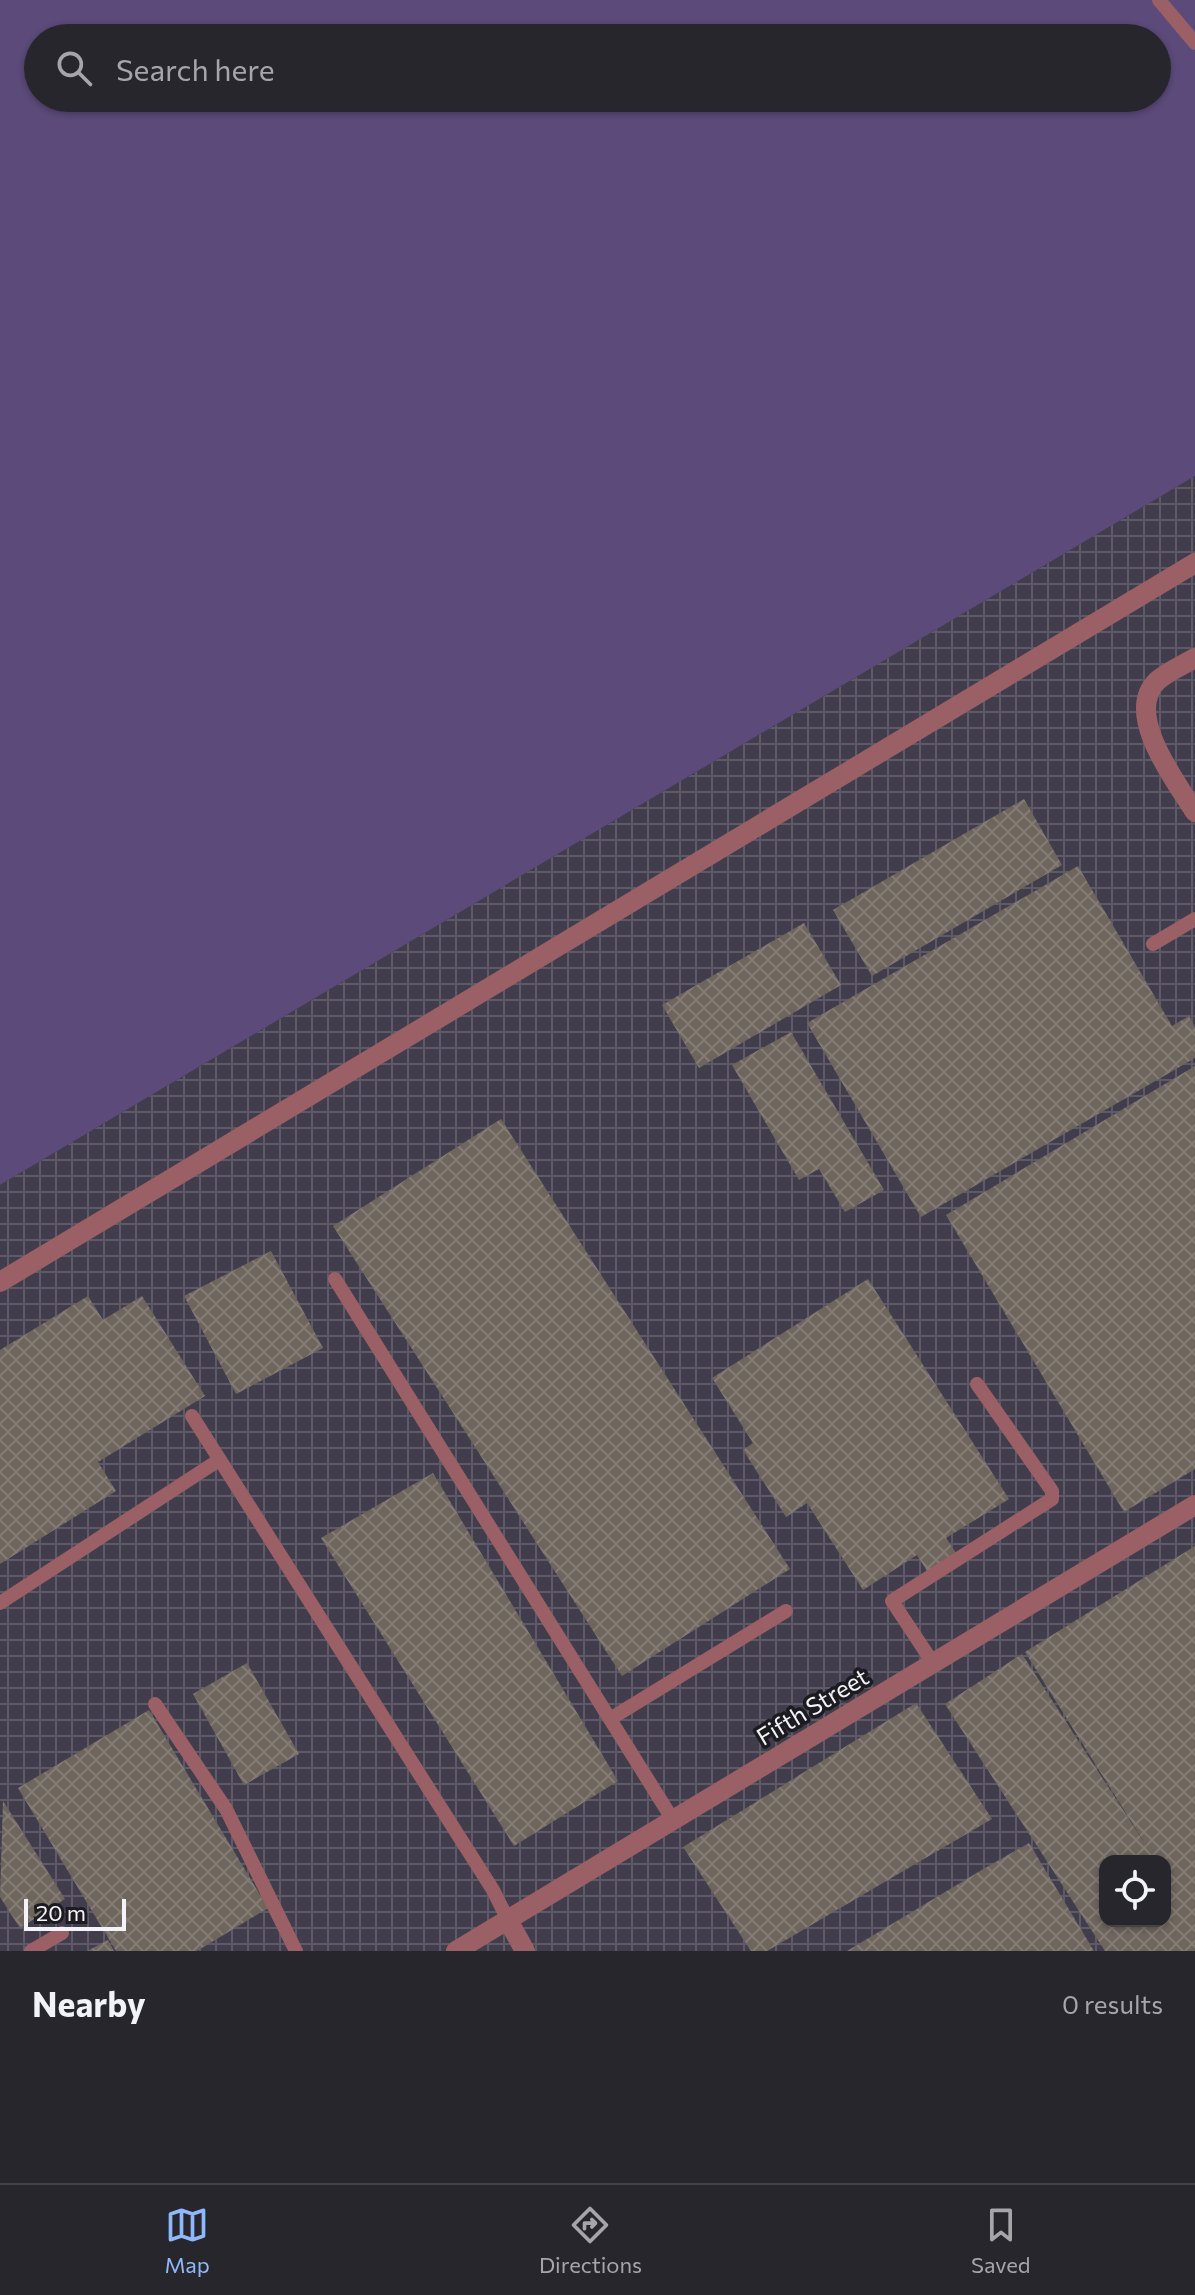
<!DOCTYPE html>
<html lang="en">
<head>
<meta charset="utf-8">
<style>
  body { margin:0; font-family:Commissioner,sans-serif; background:#343239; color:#f1f3f6 }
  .controls { position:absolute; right:24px; bottom:24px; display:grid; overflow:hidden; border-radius:16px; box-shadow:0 2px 6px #0004 }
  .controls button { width:72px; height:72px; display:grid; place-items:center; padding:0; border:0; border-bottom:2px solid #444349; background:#28262d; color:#f1f3f6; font:40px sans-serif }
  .scale { position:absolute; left:24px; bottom:20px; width:102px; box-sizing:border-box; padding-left:8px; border:4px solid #f4f3f9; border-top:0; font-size:22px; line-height:28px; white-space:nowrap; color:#f4f3f9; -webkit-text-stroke:6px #1c1b1f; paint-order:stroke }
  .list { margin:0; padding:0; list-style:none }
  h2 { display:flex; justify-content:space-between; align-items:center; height:104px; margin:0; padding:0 32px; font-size:34px }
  h2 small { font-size:26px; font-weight:400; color:#a5a5aa }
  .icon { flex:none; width:44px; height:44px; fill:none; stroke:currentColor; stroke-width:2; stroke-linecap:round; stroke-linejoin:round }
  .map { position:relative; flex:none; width:1195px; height:1951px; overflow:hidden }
  .search { position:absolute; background:#28262d; box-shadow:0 2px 6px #0004; left:24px; right:24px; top:24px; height:88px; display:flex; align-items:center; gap:20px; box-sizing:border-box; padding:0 28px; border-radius:44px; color:#a5a5aa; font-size:30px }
  .sheet { height:232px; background:#28262d }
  nav { display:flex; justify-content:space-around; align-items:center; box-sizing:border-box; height:112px; border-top:2px solid #444349; background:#28262d; font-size:22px; color:#a5a5aa }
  nav a { display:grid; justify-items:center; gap:4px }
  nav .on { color:#8db9fc }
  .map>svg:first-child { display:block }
  .industrial { fill:url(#industrial-grid); fill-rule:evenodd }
  .green { fill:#5b4a7a; fill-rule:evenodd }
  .building { fill:url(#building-cross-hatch); fill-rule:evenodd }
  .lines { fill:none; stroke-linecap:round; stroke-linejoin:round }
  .service { stroke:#9b6065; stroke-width:14 }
  .minor { stroke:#9b6065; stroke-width:20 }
  .labels { text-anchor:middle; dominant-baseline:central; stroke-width:7; stroke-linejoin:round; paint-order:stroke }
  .street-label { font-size:24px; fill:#f4f3f9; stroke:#1c1b1f }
</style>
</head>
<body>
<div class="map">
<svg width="1195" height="1951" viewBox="0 0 1195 1951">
  <defs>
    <pattern id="industrial-grid" width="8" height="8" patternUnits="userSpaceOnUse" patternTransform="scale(2)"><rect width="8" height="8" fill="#423d4c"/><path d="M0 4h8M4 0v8" fill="none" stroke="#5e5a67"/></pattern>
    <pattern id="building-cross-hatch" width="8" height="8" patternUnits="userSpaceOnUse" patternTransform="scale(2)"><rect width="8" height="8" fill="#6e655d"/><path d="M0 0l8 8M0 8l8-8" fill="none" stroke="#837c75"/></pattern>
  </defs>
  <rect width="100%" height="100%" fill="#35323c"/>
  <!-- industrial -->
  <path class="industrial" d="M1195,476V1951H0V1185ZM1105,1861H1165V1921H1105Z"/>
  <!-- green -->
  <path class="green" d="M0,0H1195V476L0,1185ZM38,38H1157V98H38Z"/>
  <!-- building -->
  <path class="building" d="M1024,799L1062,865L872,976L833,910Z
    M1078,866L1172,1026L1189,1016L1195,1027V1058L921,1217L807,1023Z
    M804,923L841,985L699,1068L662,1005Z
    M791,1032L884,1190L845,1212L819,1169L799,1180L732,1065Z
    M1195,1066V1469L1124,1512L946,1215Z
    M501,1119L790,1569L622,1676L333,1226Z
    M271,1251L323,1348L236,1394L184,1296Z
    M868,1279L1009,1499L946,1538L956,1553L927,1571L917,1555L863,1590L807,1503L786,1517L743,1450L753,1443L712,1378Z
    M88,1296L103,1320L142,1296L205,1396L98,1462L116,1491L0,1564V1350Z
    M433,1473L618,1781L514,1846L321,1538Z
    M1195,1546V1951H1105L945,1704L1022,1654L1151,1853L1025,1652ZM1105,1861H1165V1921H1105Z
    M247,1663L299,1754L244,1785L193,1694Z
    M916,1703L992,1819L767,1951H751L683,1847Z
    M149,1710L268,1908L197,1951H116L18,1788Z
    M3,1801L65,1899L20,1928L0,1897Z
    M1029,1843L1094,1951H847L985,1868Z
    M108,1940L114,1951H87Z"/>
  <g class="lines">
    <!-- service -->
    <path class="service" d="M1159,0L1195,43
      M1153,944L1195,919
      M335,1279L673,1820
      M192,1416L493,1890L508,1920
      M0,1603L219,1460
      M933,1663L892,1601L1052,1499V1491L977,1384
      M155,1704L226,1809L296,1951
      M610,1719L786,1611
      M31,1951L62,1933"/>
    <!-- minor -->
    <path class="minor" d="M1195,658C1183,665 1167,672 1157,681C1123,714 1177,783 1195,812
      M0,1282L1195,563
      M508,1920L525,1951
      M456,1951L1195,1505"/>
  </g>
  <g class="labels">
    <!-- street labels -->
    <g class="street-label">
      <text transform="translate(812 1706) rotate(-31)">Fifth Street</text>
    </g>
  </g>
</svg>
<div class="controls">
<button><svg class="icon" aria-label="locate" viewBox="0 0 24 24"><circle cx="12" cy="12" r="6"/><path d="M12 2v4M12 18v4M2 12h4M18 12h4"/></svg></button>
</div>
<div class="scale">20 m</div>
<div class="search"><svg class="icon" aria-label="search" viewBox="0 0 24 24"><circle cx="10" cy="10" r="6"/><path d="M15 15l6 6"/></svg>Search here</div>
</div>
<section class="sheet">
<h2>Nearby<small>0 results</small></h2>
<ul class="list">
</ul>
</section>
<nav>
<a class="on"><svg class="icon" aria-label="map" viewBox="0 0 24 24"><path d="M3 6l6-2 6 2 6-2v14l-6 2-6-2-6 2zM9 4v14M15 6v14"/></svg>Map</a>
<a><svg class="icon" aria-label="directions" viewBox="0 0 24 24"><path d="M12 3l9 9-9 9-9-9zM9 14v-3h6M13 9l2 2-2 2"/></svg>Directions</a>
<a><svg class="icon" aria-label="saved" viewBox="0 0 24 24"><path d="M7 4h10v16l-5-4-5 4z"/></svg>Saved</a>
</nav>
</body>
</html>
